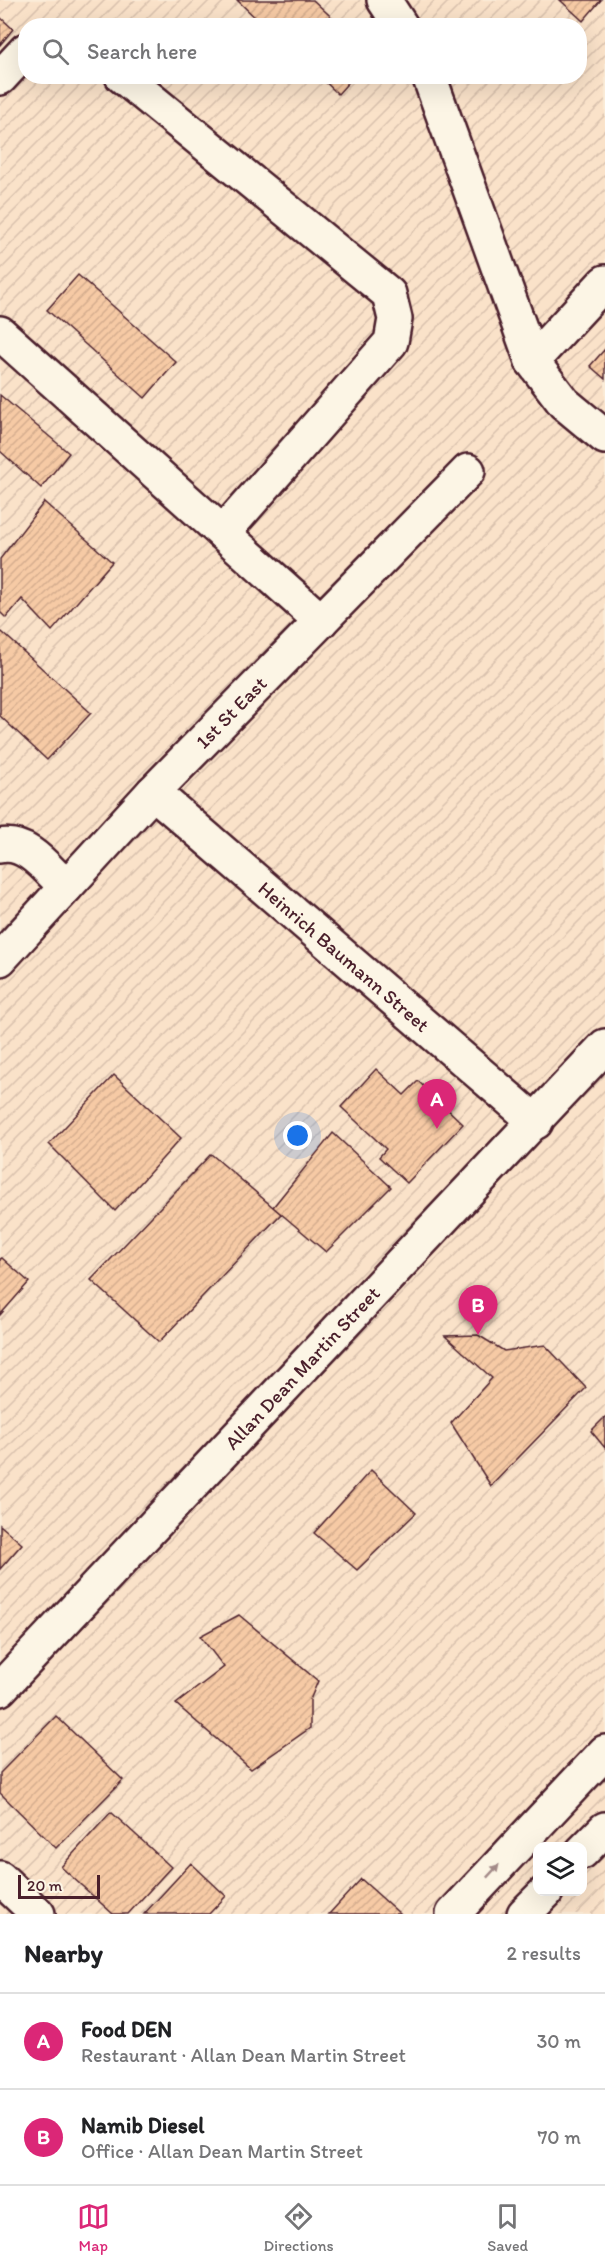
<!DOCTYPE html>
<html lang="en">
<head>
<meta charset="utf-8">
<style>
  body { margin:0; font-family:Itim,sans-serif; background:#f6f6f6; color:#202124 }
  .controls { position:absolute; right:18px; bottom:18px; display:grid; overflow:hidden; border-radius:12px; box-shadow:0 6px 24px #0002 }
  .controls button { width:54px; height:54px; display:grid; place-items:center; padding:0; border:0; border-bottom:2px solid #e0e0e0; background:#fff; color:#202124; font:30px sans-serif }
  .scale { position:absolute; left:18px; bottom:15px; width:82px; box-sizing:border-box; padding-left:6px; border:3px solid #4a1f2b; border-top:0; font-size:16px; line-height:21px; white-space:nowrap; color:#4a1f2b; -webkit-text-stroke:4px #fcf5e5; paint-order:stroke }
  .you { position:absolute; left:298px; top:1136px; width:21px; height:21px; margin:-15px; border:4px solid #fff; border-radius:50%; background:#1a73e8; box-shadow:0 0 0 9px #1a73e833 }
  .badge { display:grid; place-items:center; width:39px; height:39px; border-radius:50%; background:#db2777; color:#fff; font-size:20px; font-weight:700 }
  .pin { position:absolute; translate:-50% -50px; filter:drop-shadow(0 2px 3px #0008) }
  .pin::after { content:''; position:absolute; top:32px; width:21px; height:18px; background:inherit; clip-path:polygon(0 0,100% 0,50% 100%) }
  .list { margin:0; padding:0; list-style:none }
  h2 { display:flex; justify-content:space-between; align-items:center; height:78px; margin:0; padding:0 24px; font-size:26px }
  h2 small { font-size:20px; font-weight:400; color:#757577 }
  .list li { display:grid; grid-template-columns:39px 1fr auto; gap:18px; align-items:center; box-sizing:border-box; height:96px; padding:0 24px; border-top:2px solid #e0e0e0 }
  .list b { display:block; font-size:22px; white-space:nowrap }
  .list p { margin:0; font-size:20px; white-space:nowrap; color:#757577 }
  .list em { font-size:20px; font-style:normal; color:#757577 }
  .icon { flex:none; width:33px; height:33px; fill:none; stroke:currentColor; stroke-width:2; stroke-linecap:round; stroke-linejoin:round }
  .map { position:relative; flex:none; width:605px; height:1914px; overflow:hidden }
  .search { position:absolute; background:#fff; box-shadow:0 6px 24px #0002; left:18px; right:18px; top:18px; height:66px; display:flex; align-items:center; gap:15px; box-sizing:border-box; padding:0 21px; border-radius:24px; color:#757577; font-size:22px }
  .sheet { height:270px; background:#fff }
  nav { display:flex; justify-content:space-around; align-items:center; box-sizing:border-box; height:84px; border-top:2px solid #e0e0e0; background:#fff; font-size:16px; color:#757577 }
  nav a { display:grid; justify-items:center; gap:3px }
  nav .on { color:#db2777 }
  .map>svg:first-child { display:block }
  .industrial { fill:url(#industrial-furrows); fill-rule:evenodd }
  .building { fill:url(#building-hatch); stroke:#4a1f2b; stroke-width:1.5 }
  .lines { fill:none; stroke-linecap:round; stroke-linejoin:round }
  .minor-casing { stroke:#4a1f2b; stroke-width:38 }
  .minor { stroke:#fcf5e5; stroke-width:33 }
  .oneway { fill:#a38a88 }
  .labels { text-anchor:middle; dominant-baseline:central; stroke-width:6; stroke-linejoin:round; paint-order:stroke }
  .street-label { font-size:20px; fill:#4a1f2b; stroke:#fcf5e5 }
</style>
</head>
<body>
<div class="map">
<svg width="605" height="1914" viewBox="0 0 605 1914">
  <defs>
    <pattern id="industrial-furrows" width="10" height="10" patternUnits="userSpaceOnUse" patternTransform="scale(1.5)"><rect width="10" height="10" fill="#fae2c9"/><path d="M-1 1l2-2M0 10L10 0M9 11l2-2" fill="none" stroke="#d8c1ad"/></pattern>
    <pattern id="building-hatch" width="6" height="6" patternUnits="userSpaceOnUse" patternTransform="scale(1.5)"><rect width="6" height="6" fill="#f6caa5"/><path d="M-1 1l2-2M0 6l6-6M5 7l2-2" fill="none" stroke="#d4ad8e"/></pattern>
  </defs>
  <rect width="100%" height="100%" fill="#fbecd8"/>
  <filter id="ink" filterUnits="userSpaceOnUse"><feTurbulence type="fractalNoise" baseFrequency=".0167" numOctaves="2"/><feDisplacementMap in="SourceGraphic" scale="12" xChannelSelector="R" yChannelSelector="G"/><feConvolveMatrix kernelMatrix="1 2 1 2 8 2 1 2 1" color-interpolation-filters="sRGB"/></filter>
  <g filter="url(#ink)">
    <!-- industrial -->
    <path class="industrial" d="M0,0H605V1914H0ZM26,26H580V76H26ZM538,1846H582V1892H538Z"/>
    <!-- building -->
    <path class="building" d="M237,0H313L341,26H264Z
      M560,0H601L583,21Z
      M0,17L13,29L0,45Z
      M319,76H354L338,94Z
      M78,275L176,362L145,398L47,310Z
      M605,349V379L590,366Z
      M0,395L69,453L41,488L0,451Z
      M44,502L112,562L52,631L22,599L6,618L0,612V559Z
      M2,632L91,713L47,760L0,716V634Z
      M376,1069L404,1095L418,1081L463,1124L407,1183L379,1157L386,1149L341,1107Z
      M114,1075L181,1138L115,1211L49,1144Z
      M333,1133L391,1187L326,1252L273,1207Z
      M211,1154L281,1214L159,1342L91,1280Z
      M2,1258L29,1282L0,1315V1259Z
      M478,1335L504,1351L545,1345L586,1388L491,1486L451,1423L492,1378L445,1336Z
      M605,1417V1448L591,1431Z
      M371,1470L416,1513L357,1570L314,1533Z
      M0,1525L22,1544L0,1569Z
      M239,1615L318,1681L310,1700V1728L251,1769L176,1704L224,1667L200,1636Z
      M56,1716L123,1780L56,1848L0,1793V1773Z
      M111,1812L171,1867L128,1914H113L61,1867Z
      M191,1863L226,1896L209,1914H144Z
      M361,1879L400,1914H329Z"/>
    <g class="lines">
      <defs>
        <g id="minor">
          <path d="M384,0L401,26"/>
          <path d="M122,76L389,294L395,319L391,342L223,533"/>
          <path d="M429,76L532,361L564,403L605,437"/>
          <path d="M0,78L26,50"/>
          <path d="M0,333L321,621"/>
          <path d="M532,361L605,282"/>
          <path id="s1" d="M153,792L536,1122"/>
          <path d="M0,846C27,840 48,870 66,887"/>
          <path id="s2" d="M0,959L153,792L468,471"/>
          <path id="s3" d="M0,1689L605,1046"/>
          <path d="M582,1852L605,1829"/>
          <path d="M0,1878L38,1914"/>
          <path d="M453,1914L605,1752"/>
          <path d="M524,1914L546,1892"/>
        </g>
      </defs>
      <!-- minor casing -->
      <use href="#minor" class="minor-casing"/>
      <!-- minor -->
      <use href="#minor" class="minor"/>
    </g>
    <!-- one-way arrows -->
    <defs><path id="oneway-solid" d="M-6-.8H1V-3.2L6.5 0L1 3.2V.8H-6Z" transform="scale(1.5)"/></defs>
    <use class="oneway" href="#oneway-solid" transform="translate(493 1871) rotate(-47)"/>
  </g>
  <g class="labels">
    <!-- street labels -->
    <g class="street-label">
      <text stroke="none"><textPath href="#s2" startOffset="338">1st St East</textPath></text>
      <text stroke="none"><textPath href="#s1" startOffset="252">Heinrich Baumann Street</textPath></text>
      <text stroke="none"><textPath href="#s3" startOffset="441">Allan Dean Martin Street</textPath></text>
    </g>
  </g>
</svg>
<div class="controls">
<button><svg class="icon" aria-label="layers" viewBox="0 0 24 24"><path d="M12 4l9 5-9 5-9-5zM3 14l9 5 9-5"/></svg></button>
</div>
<div class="scale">20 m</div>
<div class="you"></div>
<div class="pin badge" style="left:437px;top:1129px">A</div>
<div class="pin badge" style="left:478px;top:1335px">B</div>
<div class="search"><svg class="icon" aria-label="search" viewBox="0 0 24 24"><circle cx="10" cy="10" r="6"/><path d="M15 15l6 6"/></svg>Search here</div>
</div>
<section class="sheet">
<h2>Nearby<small>2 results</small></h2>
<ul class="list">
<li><span class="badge">A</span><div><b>Food DEN</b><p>Restaurant · Allan Dean Martin Street</p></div><em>30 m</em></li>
<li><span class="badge">B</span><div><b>Namib Diesel</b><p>Office · Allan Dean Martin Street</p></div><em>70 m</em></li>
</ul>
</section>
<nav>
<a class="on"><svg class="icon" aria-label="map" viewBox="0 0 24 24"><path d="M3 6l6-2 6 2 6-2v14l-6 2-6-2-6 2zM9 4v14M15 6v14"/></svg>Map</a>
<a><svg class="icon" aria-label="directions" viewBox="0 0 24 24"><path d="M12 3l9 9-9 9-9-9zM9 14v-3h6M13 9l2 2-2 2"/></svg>Directions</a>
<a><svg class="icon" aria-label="saved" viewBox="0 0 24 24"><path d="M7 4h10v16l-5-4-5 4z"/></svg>Saved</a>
</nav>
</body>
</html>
